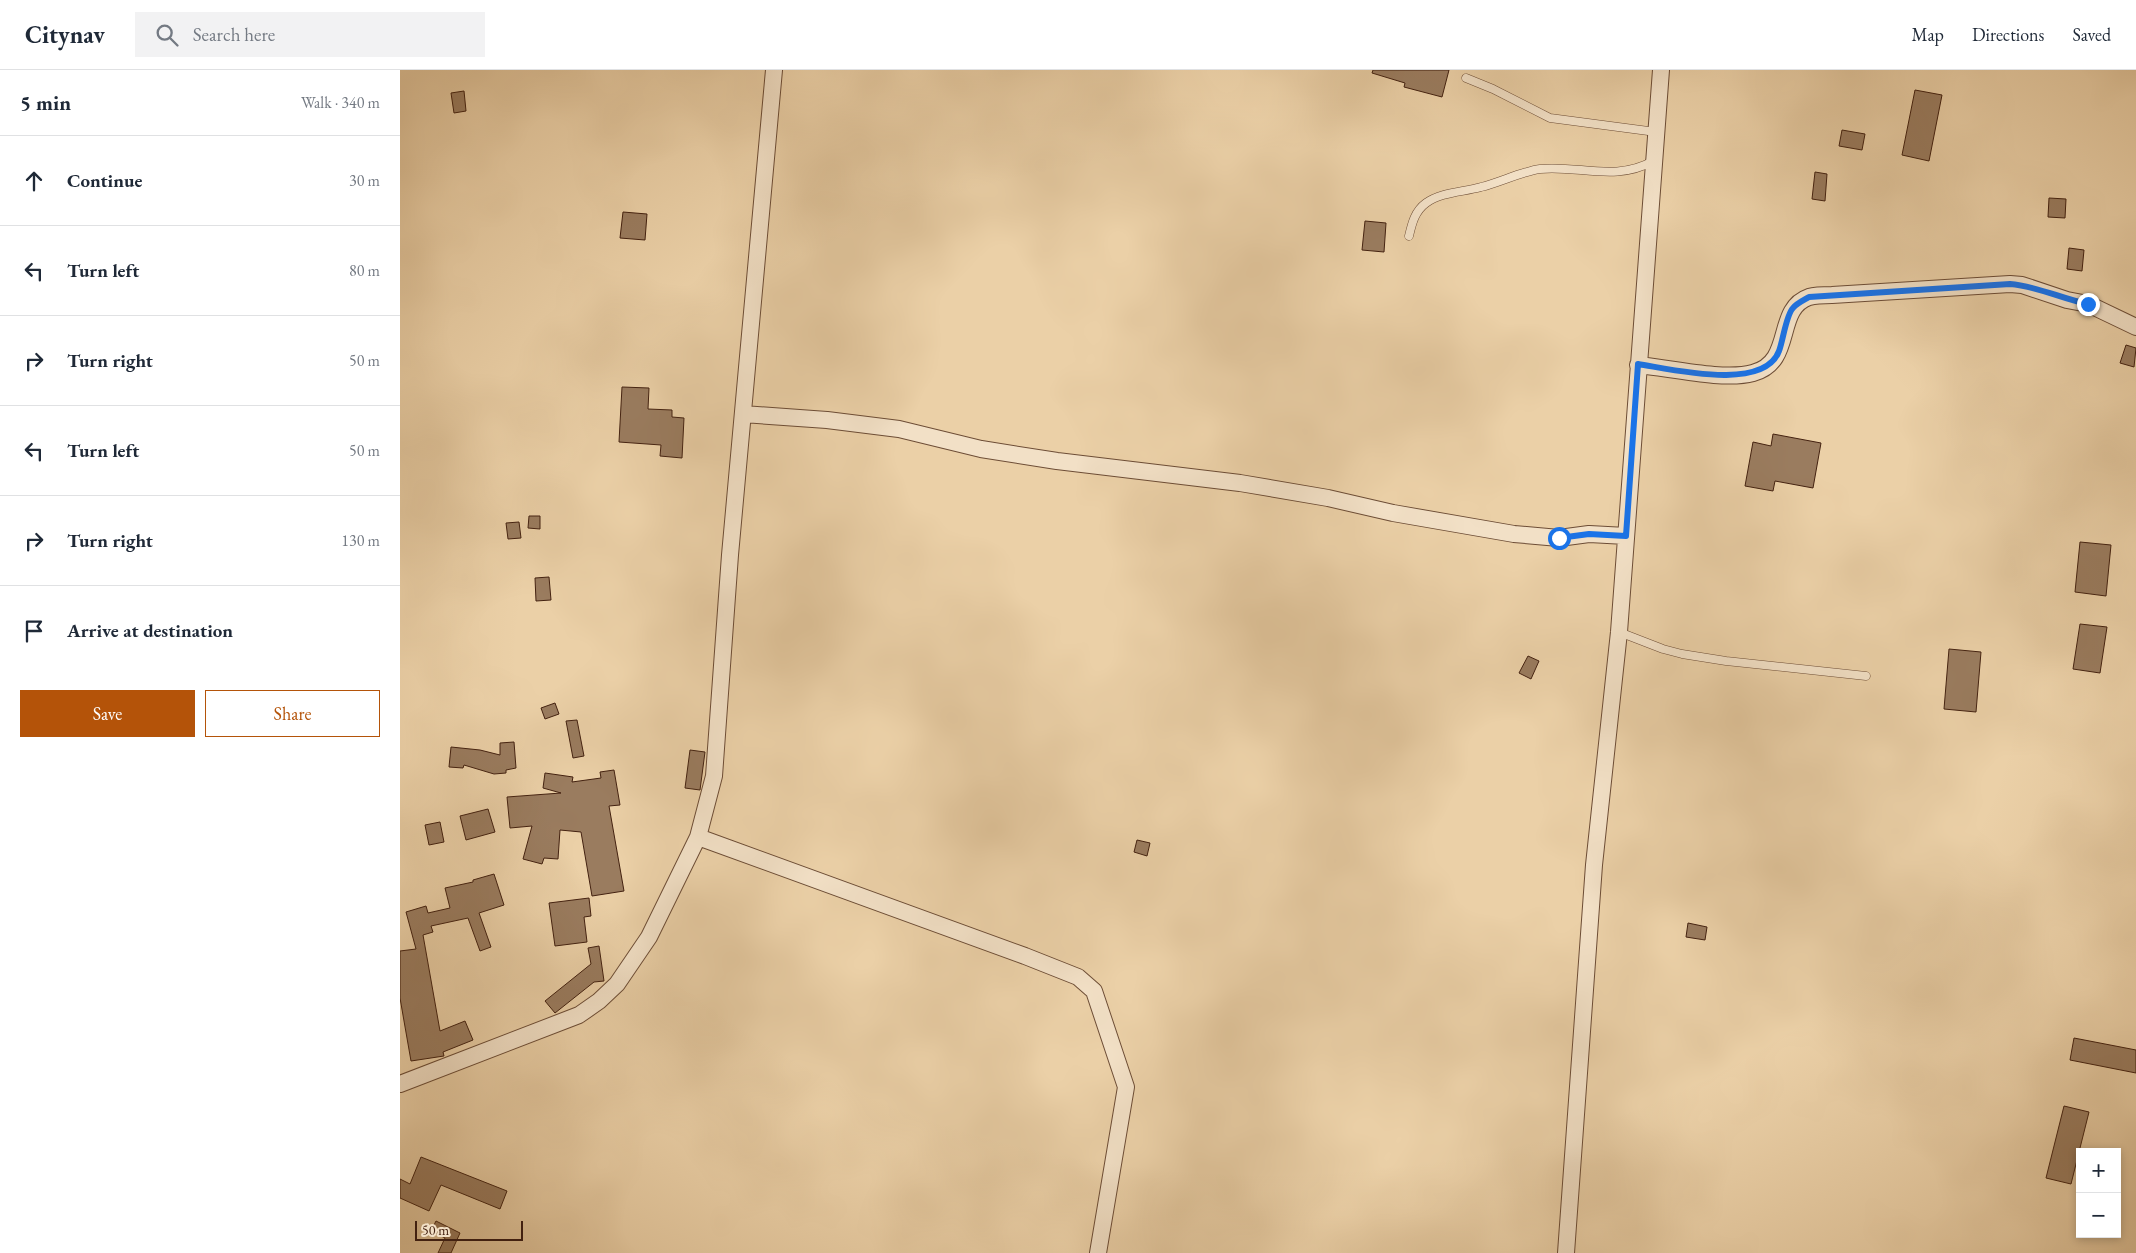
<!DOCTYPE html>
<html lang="en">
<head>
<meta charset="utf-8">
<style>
  body { margin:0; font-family:"EB Garamond",serif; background:#f2f2f3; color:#1f2937 }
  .controls { position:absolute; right:15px; bottom:15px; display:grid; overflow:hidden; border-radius:0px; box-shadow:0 2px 8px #0003 }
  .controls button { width:45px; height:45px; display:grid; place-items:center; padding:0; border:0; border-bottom:1px solid #e0e1e3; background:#fff; color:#1f2937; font:25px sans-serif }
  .scale { position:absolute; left:15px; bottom:12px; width:108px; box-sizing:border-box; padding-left:5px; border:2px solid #432110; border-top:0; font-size:14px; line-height:18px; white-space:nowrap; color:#432110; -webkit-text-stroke:4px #f2e0c6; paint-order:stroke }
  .stop { position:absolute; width:15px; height:15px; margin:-11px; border:4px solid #1a73e8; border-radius:50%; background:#fff }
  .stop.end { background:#1a73e8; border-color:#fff; box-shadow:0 1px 5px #0008 }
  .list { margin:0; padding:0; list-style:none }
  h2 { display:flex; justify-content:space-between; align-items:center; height:65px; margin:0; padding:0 20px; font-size:21px }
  h2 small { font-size:16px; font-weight:400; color:#747a83 }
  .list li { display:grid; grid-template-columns:32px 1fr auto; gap:15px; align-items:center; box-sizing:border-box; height:90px; padding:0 20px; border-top:1px solid #e0e1e3 }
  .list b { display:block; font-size:19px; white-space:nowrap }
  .list em { font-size:16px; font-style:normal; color:#747a83 }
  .actions { display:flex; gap:10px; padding:15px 20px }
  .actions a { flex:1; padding:11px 0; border:1px solid #b45309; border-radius:0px; text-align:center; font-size:18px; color:#b45309 }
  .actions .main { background:#b45309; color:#fff }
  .icon { flex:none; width:28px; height:28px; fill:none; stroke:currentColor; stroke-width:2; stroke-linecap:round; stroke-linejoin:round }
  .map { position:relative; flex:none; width:1736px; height:1183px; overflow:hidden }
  header { display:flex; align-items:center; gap:30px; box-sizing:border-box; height:70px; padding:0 25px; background:#fff; border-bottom:1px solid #e0e1e3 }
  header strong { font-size:24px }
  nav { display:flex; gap:28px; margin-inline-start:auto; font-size:18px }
  .search { width:350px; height:45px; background:#f2f2f3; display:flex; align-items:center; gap:12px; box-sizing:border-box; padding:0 18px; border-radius:0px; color:#747a83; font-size:19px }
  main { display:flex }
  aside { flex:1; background:#fff }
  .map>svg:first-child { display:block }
  .building { fill:#9a7c5f; stroke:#432110 }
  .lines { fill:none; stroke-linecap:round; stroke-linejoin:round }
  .service-casing { stroke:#6d4d36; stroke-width:9 }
  .minor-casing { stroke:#6d4d36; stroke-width:18 }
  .service { stroke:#f2e0c6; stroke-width:8 }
  .minor { stroke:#f2e0c6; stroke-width:16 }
  .route { stroke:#1a73e8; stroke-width:6 }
</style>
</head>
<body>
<header>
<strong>Citynav</strong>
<div class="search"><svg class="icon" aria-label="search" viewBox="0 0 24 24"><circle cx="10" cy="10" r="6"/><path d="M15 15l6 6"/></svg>Search here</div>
<nav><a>Map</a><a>Directions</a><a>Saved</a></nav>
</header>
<main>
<aside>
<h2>5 min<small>Walk · 340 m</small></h2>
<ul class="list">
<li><svg class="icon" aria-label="ahead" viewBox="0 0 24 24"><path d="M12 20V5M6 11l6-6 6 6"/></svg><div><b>Continue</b></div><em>30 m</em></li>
<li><svg class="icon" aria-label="left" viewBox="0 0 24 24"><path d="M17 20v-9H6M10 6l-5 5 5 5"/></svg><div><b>Turn left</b></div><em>80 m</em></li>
<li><svg class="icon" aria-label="right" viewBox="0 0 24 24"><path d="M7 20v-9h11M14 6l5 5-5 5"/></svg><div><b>Turn right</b></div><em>50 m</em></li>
<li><svg class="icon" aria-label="left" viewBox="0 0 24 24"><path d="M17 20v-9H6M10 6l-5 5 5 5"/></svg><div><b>Turn left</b></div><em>50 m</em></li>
<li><svg class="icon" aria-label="right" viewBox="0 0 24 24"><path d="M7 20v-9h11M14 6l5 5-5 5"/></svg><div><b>Turn right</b></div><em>130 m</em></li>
<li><svg class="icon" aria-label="arrive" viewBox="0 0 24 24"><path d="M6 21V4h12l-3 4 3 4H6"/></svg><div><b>Arrive at destination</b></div></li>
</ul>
<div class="actions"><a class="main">Save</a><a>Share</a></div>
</aside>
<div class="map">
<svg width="1736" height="1183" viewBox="0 0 1736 1183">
  <rect width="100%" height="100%" fill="#ebd0a7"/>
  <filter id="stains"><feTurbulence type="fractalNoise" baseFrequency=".004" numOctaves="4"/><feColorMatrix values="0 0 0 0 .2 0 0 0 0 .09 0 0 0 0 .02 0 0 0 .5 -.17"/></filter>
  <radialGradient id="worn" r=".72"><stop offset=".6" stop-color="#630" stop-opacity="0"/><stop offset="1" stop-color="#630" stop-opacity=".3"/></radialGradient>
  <!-- building -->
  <path class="building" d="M973,0H1049L1042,27L1004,17L1005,13L972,3Z
    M1515,20L1542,25L1529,91L1502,85Z
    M64,21L66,41L54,43L51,23Z
    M1442,60L1465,64L1462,80L1439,76Z
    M1415,102L1427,104L1425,131L1412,129Z
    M1649,128L1666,129L1665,148L1648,147Z
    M223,142L247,144L245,170L220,168Z
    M965,151L986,153L984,182L962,180Z
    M1669,178L1684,180L1682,201L1667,199Z
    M1726,275L1736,278L1734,297L1720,293Z
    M222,317L249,318L248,339L272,340V347L284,348L282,388L260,386L261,375L219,372Z
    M1373,364L1421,373L1413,418L1375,411L1373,421L1345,416L1353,372L1371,376Z
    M129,446H140V459L128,458Z
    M119,452L121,468L108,469L106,453Z
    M1680,472L1711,475L1706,526L1675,522Z
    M149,507L151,530L136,531L135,508Z
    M1680,554L1707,557L1700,603L1673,599Z
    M1549,579L1581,582L1576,642L1544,639Z
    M1128,586L1139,591L1131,609L1119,603Z
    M155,633L159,644L145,649L141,638Z
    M177,650L184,686L173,688L166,651Z
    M114,672L116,698L106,700V703L94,704L64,695L63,698L49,697L51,677L80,680L100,685V673Z
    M290,680L305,682L300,720L285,718Z
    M214,700L220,735L209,736L224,821L192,826L181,762L160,760L158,789L144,788L142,794L123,789L132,756L110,758L107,727L161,723L143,718L145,703L173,707L172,712L201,708L200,702Z
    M88,739L95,762L66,770L60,746Z
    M40,752L44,772L29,775L25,755Z
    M737,770L750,773L747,786L734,782Z
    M94,804L104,835L79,843L91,877L80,881L68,848L31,856L33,862L23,865L40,961L65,951L73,970L43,982L44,986L11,991L0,928V881L16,879L6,842L26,836L28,843L50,838L45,818L73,812V810Z
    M189,828L191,846L184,847L187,872L155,876L149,833Z
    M1288,853L1307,857L1305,870L1286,867Z
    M199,876L204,911L194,912L155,943L145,931L191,894L188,878Z
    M1674,968L1736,980V1003L1670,990Z
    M1664,1036L1689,1042L1671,1114L1646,1108Z
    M21,1087L107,1121L100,1139L41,1115L29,1141L0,1128V1109L10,1114Z
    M36,1151L60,1163L51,1183H38L45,1168L31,1161Z"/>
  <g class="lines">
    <defs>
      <path id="service" d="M1066,8L1093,19L1150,48L1256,62
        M1009,166C1012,153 1015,141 1026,133C1041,122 1064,122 1081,117C1101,112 1120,102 1140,99C1179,95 1216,112 1253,91
        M1219,562L1263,579L1282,584L1326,591L1466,606"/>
      <path id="minor" d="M1238,295C1270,298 1324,311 1353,303C1395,292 1374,239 1409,227C1416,225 1425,225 1432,225L1610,214L1622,215L1667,230L1688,234L1736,257
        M343,344L427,350L499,359L581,379L657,391L840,413L928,428L993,443L1114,464L1159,468L1189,464L1226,466
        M298,767L625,886L678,907L694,921L726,1017L698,1183
        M0,1014L179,945L199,931L217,914L249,867L298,767L314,706L330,485L374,0
        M1166,1183L1194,795L1219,562L1261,0"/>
    </defs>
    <!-- service casing -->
    <use href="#service" class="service-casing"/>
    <!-- minor casing -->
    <use href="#minor" class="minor-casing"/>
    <!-- service -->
    <use href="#service" class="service"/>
    <!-- minor -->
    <use href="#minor" class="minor"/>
  </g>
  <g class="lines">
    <!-- route -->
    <path class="route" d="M1159,468L1189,464L1226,466L1238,294C1271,299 1364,322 1379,281C1383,271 1386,245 1393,238C1397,233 1404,230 1409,227L1610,214C1637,216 1662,229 1688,234"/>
  </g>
  <rect width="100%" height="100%" filter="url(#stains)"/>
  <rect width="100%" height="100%" fill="url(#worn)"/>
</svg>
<div class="controls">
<button>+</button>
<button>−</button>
</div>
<div class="scale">50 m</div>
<div class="stop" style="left:1159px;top:468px"></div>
<div class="stop end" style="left:1688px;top:234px"></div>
</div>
</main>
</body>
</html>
